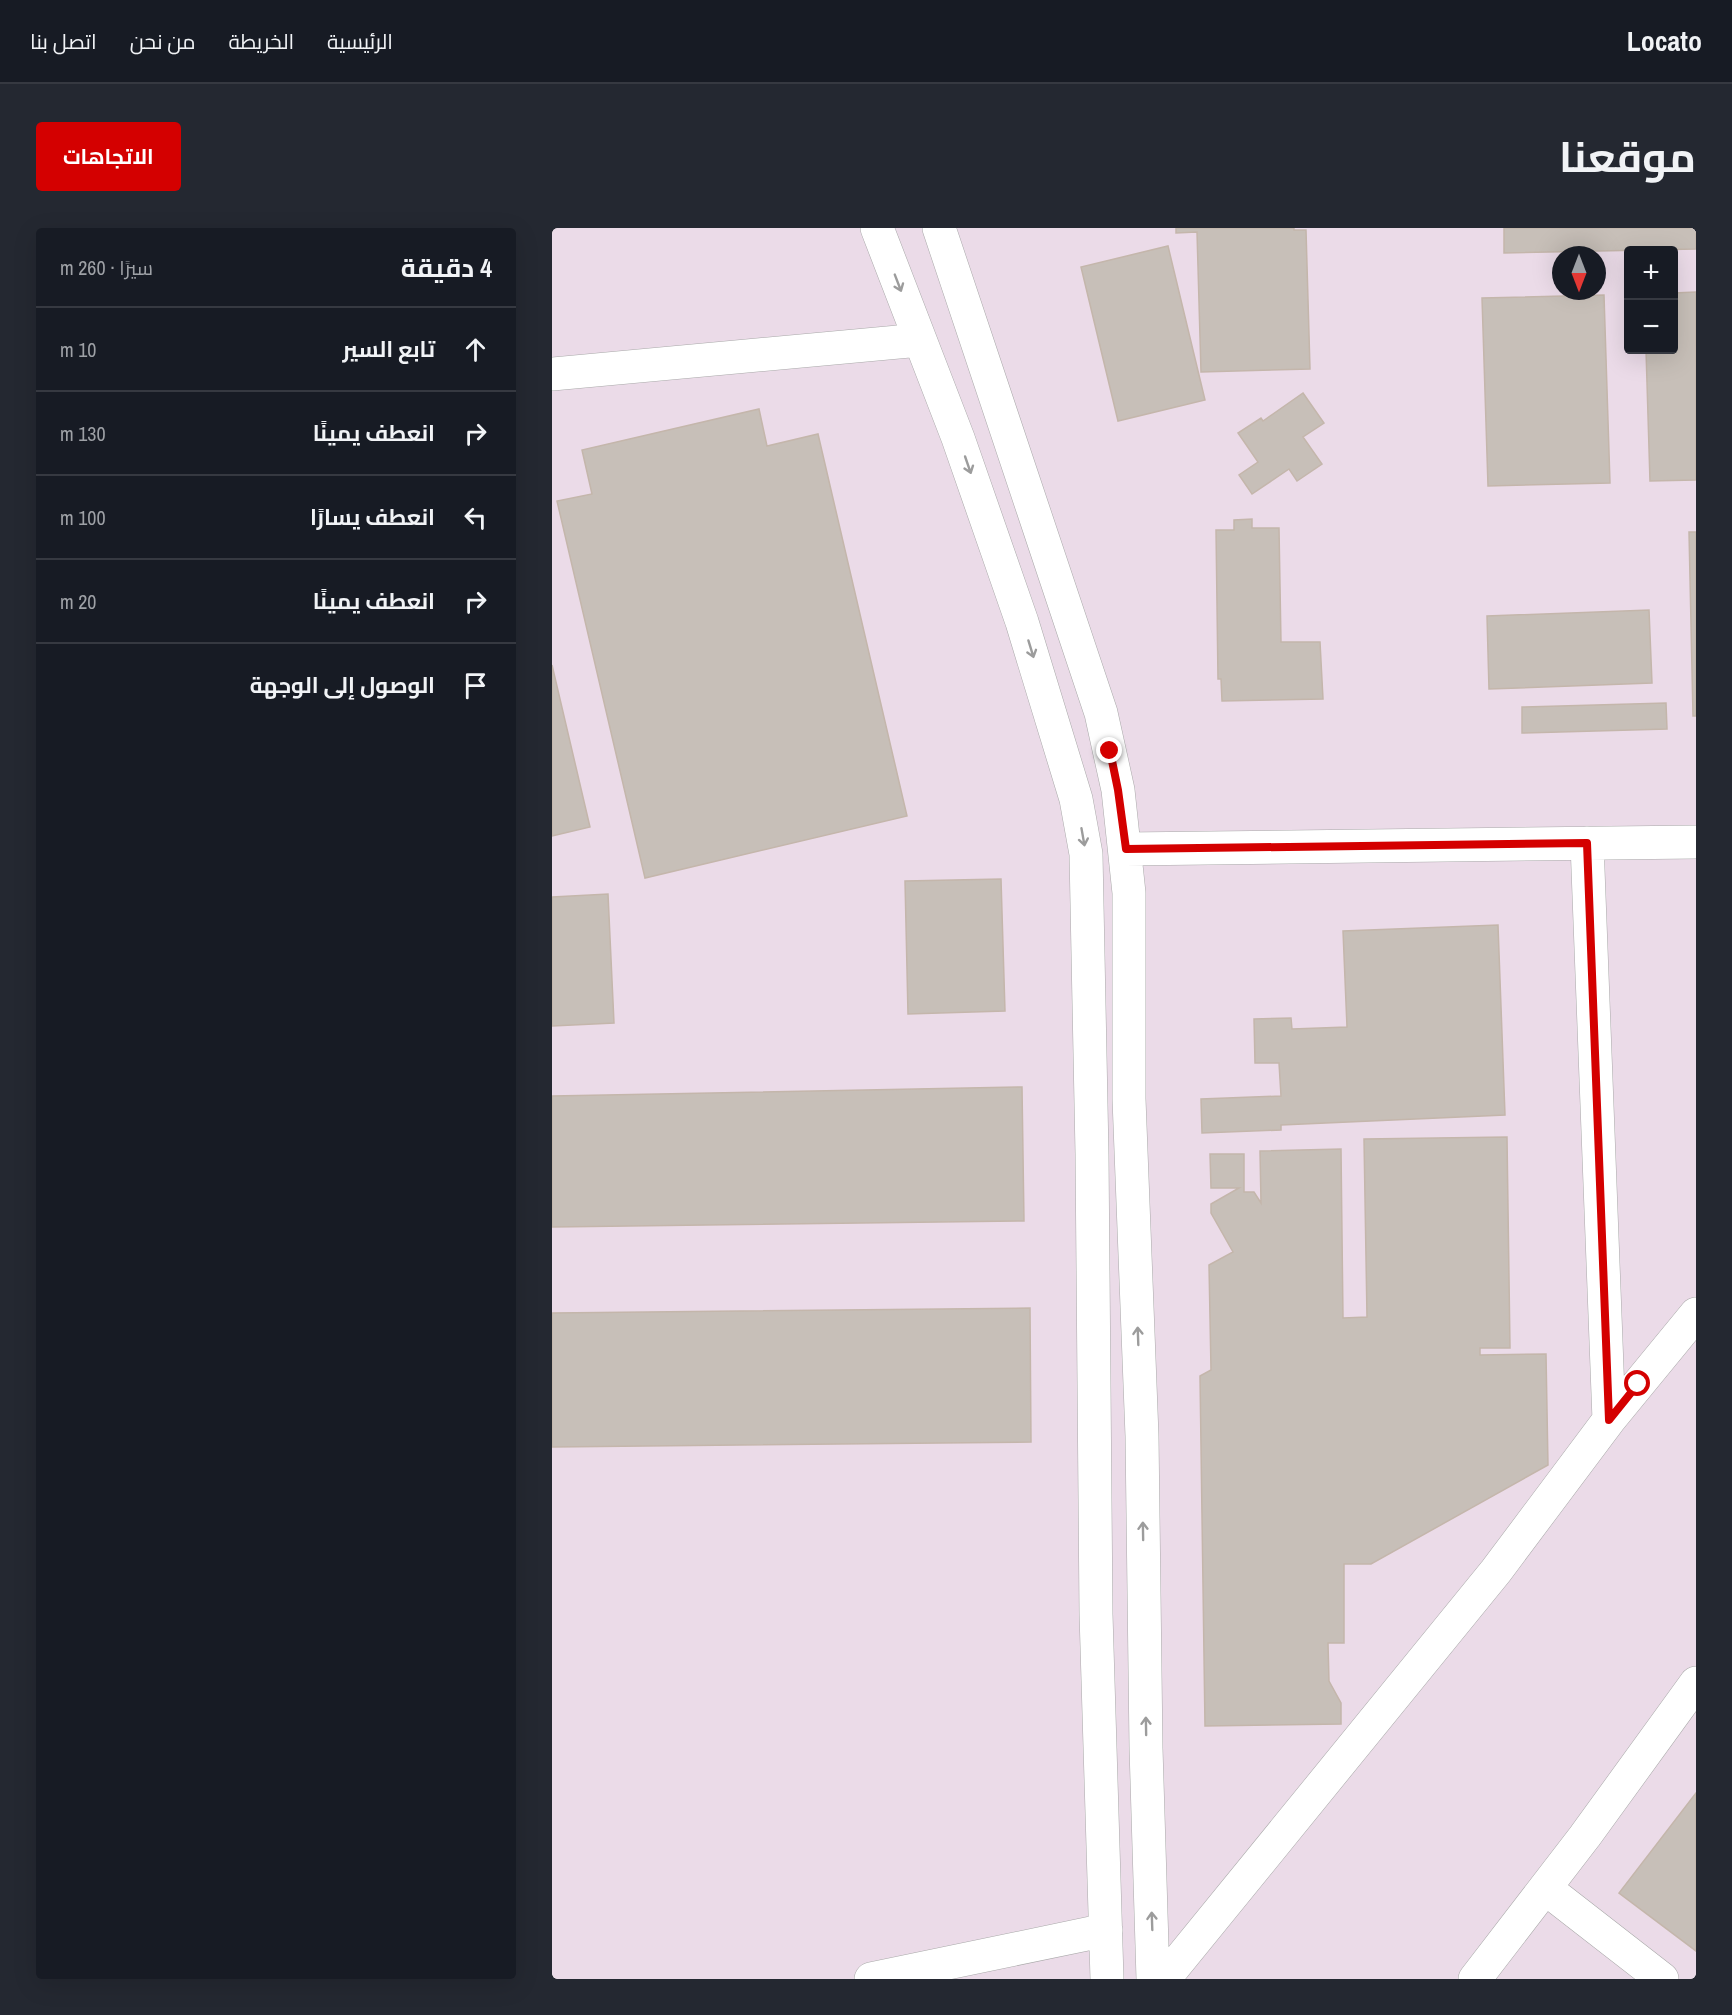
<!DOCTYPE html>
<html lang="ar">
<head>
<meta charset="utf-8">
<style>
  body { margin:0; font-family:"Archivo Narrow",Cairo,sans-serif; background:#242831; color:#f1f3f6; direction:rtl }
  .controls { position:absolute; right:18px; top:18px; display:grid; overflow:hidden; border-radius:6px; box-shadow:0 6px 24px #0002 }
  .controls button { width:54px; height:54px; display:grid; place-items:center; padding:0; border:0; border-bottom:2px solid #363941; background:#171b24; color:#f1f3f6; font:30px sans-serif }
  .compass { position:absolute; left:1000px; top:18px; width:54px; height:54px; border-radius:50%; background:#171b24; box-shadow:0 6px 24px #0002; rotate:180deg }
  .stop { position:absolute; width:18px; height:18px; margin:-14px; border:4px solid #d40000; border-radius:50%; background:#fff }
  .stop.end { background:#d40000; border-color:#fff; box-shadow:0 2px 6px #0008 }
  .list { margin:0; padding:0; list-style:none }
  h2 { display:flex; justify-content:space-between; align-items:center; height:78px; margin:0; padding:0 24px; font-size:26px }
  h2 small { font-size:20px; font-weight:400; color:#9ea1a6 }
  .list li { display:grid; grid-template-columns:39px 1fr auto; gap:18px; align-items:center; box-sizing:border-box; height:84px; padding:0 24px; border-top:2px solid #363941 }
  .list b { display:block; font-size:22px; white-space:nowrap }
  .list em { font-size:20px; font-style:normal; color:#9ea1a6 }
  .icon { flex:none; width:33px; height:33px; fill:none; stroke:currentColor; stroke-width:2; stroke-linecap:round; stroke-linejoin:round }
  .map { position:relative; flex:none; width:1144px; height:1751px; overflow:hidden; direction:ltr; border-radius:6px }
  header { display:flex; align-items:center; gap:36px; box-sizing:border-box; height:84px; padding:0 30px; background:#171b24; border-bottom:2px solid #363941 }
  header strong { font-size:28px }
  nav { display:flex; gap:33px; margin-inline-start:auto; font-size:21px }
  .intro { display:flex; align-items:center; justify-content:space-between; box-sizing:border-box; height:144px; padding:0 36px }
  h1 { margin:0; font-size:42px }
  .button { padding:15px 27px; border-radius:6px; background:#d40000; color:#fff; font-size:21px; font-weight:700 }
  main { display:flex; gap:36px; padding:0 36px }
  aside { flex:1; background:#171b24; border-radius:6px; box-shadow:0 6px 24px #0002 }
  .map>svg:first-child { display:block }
  .industrial { fill:#ebdbe8; fill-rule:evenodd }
  .building { fill:#c7bfb8; stroke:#c4b6ab; stroke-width:1.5 }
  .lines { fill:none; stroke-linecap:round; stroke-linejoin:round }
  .minor-casing { stroke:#a9a9a9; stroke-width:34 }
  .minor { stroke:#fff; stroke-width:33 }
  .oneway { stroke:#9c9c9c }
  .route { stroke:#d40000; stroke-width:8 }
</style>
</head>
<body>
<header>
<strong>Locato</strong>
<nav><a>الرئيسية</a><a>الخريطة</a><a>من نحن</a><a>اتصل بنا</a></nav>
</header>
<div class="intro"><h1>موقعنا</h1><a class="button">الاتجاهات</a></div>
<main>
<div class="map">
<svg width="1144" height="1751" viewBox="0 0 1144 1751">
  <rect width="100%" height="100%" fill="#f2efe9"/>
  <!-- industrial -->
  <path class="industrial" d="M0,0H1144V1751H0ZM1076,22H1122V122H1076ZM1009,27H1045V63H1009Z"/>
  <!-- building -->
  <path class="building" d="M624,0H742V2H754L758,141L649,144L645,4L624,5Z
    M952,0H1144V21L952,25Z
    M616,18L653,172L566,193L529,39Z
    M1144,64V252L1098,253L1094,122H1122V65Z
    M1052,67L1058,255L936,258L930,70Z
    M751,165L772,195L751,209L770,236L745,253L737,241L700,266L687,247L706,234L686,205L709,190L711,193Z
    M207,181L215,218L266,206L355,588L93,650L5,273L40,266L30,222Z
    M700,291V300H727L729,414H768L771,471L670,473L669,451H666L664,302H682V292Z
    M1137,304H1144V488H1141Z
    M1097,382L1100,455L937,461L935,388Z
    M0,437L38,599L0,608Z
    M1114,475L1115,501L970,505V479Z
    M449,651L453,783L356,786L353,653Z
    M56,666L62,795L0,798V669Z
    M946,697L953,887L729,897V902L650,905L649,871L729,868L727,835H703L702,791L739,790L740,801L795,799L791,703Z
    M470,859L472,993L0,999V868Z
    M955,909L958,1120H928V1127L994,1126L996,1237L819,1336H792V1415H776L777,1453L789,1475V1496L653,1498L648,1148L659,1142L657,1037L681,1024L659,985V976L687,960H659L658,926H692V964H702L709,975L708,923L789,921L791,1090L815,1089L812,911Z
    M478,1080L479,1214L0,1219V1085Z
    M1144,1565V1723L1067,1665Z"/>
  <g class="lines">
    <defs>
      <path id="minor" d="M325,0L406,210L470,394L524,571L534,626L540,926L544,1386L555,1751
        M387,0L549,485L566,562L577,665V871L590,1208L594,1520L601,1751
        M0,146L368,112
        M1035,615L1057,1192
        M574,621L1144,614
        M993,1660L1110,1751
        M319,1751L554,1702
        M612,1751L944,1343L1057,1192L1144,1086
        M923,1751L1033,1608L1144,1455"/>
    </defs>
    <!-- minor casing -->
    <use href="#minor" class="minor-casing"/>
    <!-- minor -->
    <use href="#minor" class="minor"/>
  </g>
  <!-- one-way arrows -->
  <defs><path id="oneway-shaft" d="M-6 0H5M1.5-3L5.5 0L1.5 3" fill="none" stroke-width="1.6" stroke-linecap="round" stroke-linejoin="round" transform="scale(1.5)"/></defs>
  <g class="oneway">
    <use href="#oneway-shaft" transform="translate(346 55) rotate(69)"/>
    <use href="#oneway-shaft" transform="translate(416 237) rotate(71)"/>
    <use href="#oneway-shaft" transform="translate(479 421) rotate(73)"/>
    <use href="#oneway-shaft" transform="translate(531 609) rotate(80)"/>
    <use href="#oneway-shaft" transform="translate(586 1108) rotate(-92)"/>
    <use href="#oneway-shaft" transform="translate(591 1303) rotate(-91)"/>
    <use href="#oneway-shaft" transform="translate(594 1498) rotate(-91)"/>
    <use href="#oneway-shaft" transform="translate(600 1693) rotate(-92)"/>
  </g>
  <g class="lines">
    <!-- route -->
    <path class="route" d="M558,523L566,562L574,621L1035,615L1057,1192L1086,1156"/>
  </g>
</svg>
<div class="controls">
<button>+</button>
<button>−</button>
</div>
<svg class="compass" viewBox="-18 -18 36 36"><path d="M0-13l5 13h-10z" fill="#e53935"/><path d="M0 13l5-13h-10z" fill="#9ea1a6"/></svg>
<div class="stop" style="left:1086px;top:1156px"></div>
<div class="stop end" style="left:558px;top:523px"></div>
</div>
<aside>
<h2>4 دقيقة<small>سيرًا · 260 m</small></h2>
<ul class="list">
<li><svg class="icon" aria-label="ahead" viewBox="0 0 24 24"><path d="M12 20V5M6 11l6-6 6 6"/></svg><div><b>تابع السير</b></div><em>10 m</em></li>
<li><svg class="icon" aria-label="right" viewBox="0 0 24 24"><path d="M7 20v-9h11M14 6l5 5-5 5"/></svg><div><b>انعطف يمينًا</b></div><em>130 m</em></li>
<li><svg class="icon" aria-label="left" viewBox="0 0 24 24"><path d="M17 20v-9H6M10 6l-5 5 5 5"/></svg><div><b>انعطف يسارًا</b></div><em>100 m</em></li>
<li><svg class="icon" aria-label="right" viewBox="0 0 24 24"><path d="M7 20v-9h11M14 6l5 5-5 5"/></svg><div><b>انعطف يمينًا</b></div><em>20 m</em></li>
<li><svg class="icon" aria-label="arrive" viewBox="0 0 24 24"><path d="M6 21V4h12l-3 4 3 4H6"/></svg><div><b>الوصول إلى الوجهة</b></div></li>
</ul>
</aside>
</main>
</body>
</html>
